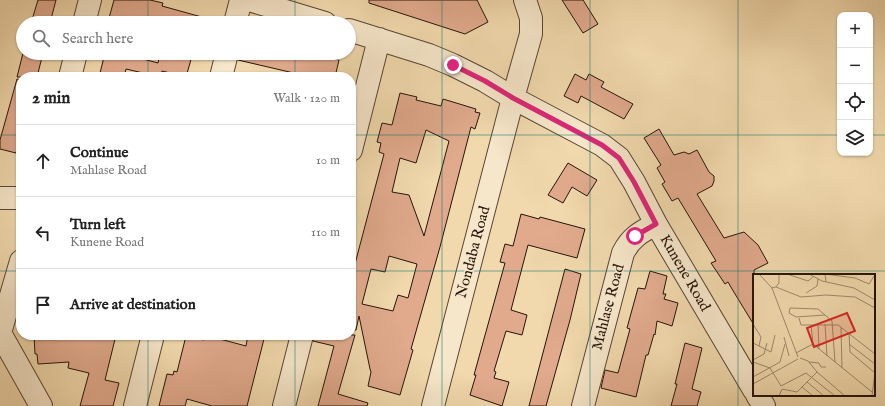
<!DOCTYPE html>
<html lang="en">
<head>
<meta charset="utf-8">
<style>
  body { margin:0; font-family:"IM FELL English",serif; background:#f6f6f6; color:#222 }
  .controls { position:absolute; right:12px; top:12px; display:grid; overflow:hidden; border-radius:8px; box-shadow:0 1px 3px #0004 }
  .controls button { width:36px; height:36px; display:grid; place-items:center; padding:0; border:0; border-bottom:1px solid #e0e0e0; background:#fff; color:#222; font:20px sans-serif }
  .stop { position:absolute; width:12px; height:12px; margin:-9px; border:3px solid #db2777; border-radius:50%; background:#fff }
  .stop.end { background:#db2777; border-color:#fff; box-shadow:0 1px 4px #0008 }
  .list { margin:0; padding:0; list-style:none }
  h2 { display:flex; justify-content:space-between; align-items:center; height:52px; margin:0; padding:0 16px; font-size:17px }
  h2 small { font-size:13px; font-weight:400; color:#767676 }
  .list li { display:grid; grid-template-columns:26px 1fr auto; gap:12px; align-items:center; box-sizing:border-box; height:72px; padding:0 16px; border-top:1px solid #e0e0e0 }
  .list b { display:block; font-size:15px; white-space:nowrap }
  .list p { margin:0; font-size:13px; white-space:nowrap; color:#767676 }
  .list em { font-size:13px; font-style:normal; color:#767676 }
  .icon { flex:none; width:22px; height:22px; fill:none; stroke:currentColor; stroke-width:2; stroke-linecap:round; stroke-linejoin:round }
  .map { position:relative; flex:none; width:885px; height:406px; overflow:hidden }
  .search { position:absolute; background:#fff; box-shadow:0 1px 3px #0004; left:16px; top:16px; width:340px; height:44px; display:flex; align-items:center; gap:10px; box-sizing:border-box; padding:0 14px; border-radius:22px; color:#767676; font-size:15px }
  .panel { position:absolute; background:#fff; box-shadow:0 1px 3px #0004; left:16px; top:72px; width:340px; height:268px; border-radius:16px }
  .map>svg:first-child { display:block }
  .building { fill:#e1aa8d; stroke:#251409; fill-rule:evenodd }
  .lines { fill:none; stroke-linecap:round; stroke-linejoin:round }
  .minor-casing { stroke:#584532; stroke-width:24 }
  .minor { stroke:#f6e6ca; stroke-width:22 }
  .route { stroke:#db2777; stroke-width:5 }
  .grid { fill:none; stroke:#0f766e; stroke-width:1; stroke-opacity:0.55 }
  .labels { text-anchor:middle; dominant-baseline:central; stroke-width:3; stroke-linejoin:round; paint-order:stroke }
  .street-label { font-size:15px; fill:#251409; stroke:#f6e6ca }
  .inset-road { fill:none; stroke:#9f8a6b; stroke-width:1 }
  .view { fill:#d62828; fill-opacity:0.15; stroke:#d62828; stroke-width:2 }
  .inset-edge { fill:none; stroke:#251409; stroke-width:2 }
</style>
</head>
<body>
<div class="map">
<svg width="885" height="406" viewBox="0 0 885 406">
  <rect width="100%" height="100%" fill="#f1d9ad"/>
  <filter id="stains"><feTurbulence type="fractalNoise" baseFrequency=".005" numOctaves="4"/><feColorMatrix values="0 0 0 0 .2 0 0 0 0 .09 0 0 0 0 .02 0 0 0 .5 -.17"/></filter>
  <radialGradient id="worn" r=".72"><stop offset=".6" stop-color="#630" stop-opacity="0"/><stop offset="1" stop-color="#630" stop-opacity=".3"/></radialGradient>
  <!-- building -->
  <path class="building" d="M38,0H56L50,23H31Z
    M114,0H150L163,3L162,6L209,19L208,23H127L109,18Z
    M369,0H477L488,22L465,34L369,3Z
    M562,0H583L598,24L583,33Z
    M23,53H43L37,77H17Z
    M105,53H132V56L158,63L160,53H183L192,56L186,77L162,71L160,77L126,69L124,77H99Z
    M239,53H308L322,57L323,56L339,60L335,77H297L298,74L238,60Z
    M575,74L586,80L589,74L604,82L601,87L633,104L624,119L581,96L578,103L564,96Z
    M17,79L21,80V134L16,153L0,149V140Z
    M400,93L417,97L416,100L441,106L443,99L476,109L475,112L480,113L475,129L471,127L440,247L411,349L413,350L400,395L368,386L371,372L370,369L359,316L356,330H351V279L384,154L379,152L381,143L377,142L382,123L392,125ZM426,130L449,141L424,236L409,195L392,192L400,158L416,163ZM389,256L417,264L408,298L398,295L393,311L362,304L371,269L385,272Z
    M659,129L674,155L684,152L689,154L697,150L709,172L714,176V181L712,186L697,194L724,238L744,232L758,245L768,263L754,270V325L732,289L728,282L725,284L711,263L716,261L678,198L672,201L662,184L665,182L657,168L661,165L644,138Z
    M568,163L597,180L587,196L572,187L563,203L548,195Z
    M521,214L539,219L540,217L585,229L577,258L528,245L511,310L527,315L522,335L506,331L494,371L496,372L494,378L509,382L502,406L470,395L476,375H474L505,263L500,262L505,244L513,246Z
    M565,269L581,274L570,320L546,406H529Z
    M650,271L667,276L663,294H666L664,299L678,303L672,326L657,321L655,335L654,334L648,355H646L636,397L601,388L605,370L618,373L630,329L627,328L638,288L645,289Z
    M34,335H116L105,380L119,383L113,406H80L89,373L68,368L69,362L38,364L37,354H35Z
    M205,335L246,346L248,335H265L247,406H212L187,399L185,406H159L167,374L173,375L174,371L177,372L186,336L204,340Z
    M314,335H355L338,394L368,403L367,406H318L334,346L313,341Z
    M685,343L702,348L692,389L701,392L697,406H671L677,384H675Z"/>
  <g class="lines">
    <defs>
      <path id="minor" d="M249,0L325,23
        M84,23L90,0
        M235,23L241,0
        M349,30L429,55L453,65L485,81L513,98L602,145L619,158L634,182L656,224L754,390
        M70,77L76,53
        M221,77L227,53
        M351,150L379,39
        M0,198H21
        M0,333L41,406
        M0,333L21,261
        M757,395L764,406
        M135,406L153,335
        M284,406L302,335
        M433,406L513,98L531,34V18L525,0
        M583,406L623,253C631,237 641,232 656,224"/>
    </defs>
    <!-- minor casing -->
    <use href="#minor" class="minor-casing"/>
    <!-- minor -->
    <use href="#minor" class="minor"/>
  </g>
  <g class="lines">
    <!-- route -->
    <path class="route" d="M453,65L485,81L513,98L602,145L619,158L634,182L656,224L635,236"/>
  </g>
  <!-- grid -->
  <path class="grid" d="M148,0V23M295,0V23M442,0V406M590,0V406M738,0V406M148,53V77M295,53V77M0,135H21M351,135H840M870,135H885M0,271H21M351,271H885M148,335V406M295,335V406"/>
  <g class="labels">
    <!-- street labels -->
    <g class="street-label">
      <text transform="translate(473 252) rotate(-75)">Nondaba Road</text>
      <text transform="translate(685 273) rotate(60)">Kunene Road</text>
      <text transform="translate(608 307) rotate(-75)">Mahlase Road</text>
    </g>
  </g>
  <!-- overview -->
  <g transform="translate(753 274)">
    <rect width="122" height="122" fill="#f1d9ad"/>
    <path class="inset-road" d="M6,0L19,14L45,83M34,0L55,7L60,3M56,0L69,7L101,14L122,26M73,8L72,0L102,4L116,10L121,2M23,13L26,9V0M18,14L23,13L48,23L73,21L102,23L122,34M53,19L64,12L65,5M37,34L65,35L72,41L43,43L36,39ZM72,41L79,47L82,88M46,44L48,51H85L122,80M0,50L8,63L6,72M65,50L66,75M72,50L74,82M58,51L60,70M88,53L89,94M96,59L97,78L122,99M31,63L36,82M0,69L18,78L22,61M96,70L122,90M43,79L60,70L119,118M47,84L55,87L64,98L92,122M0,86L11,80L14,69M0,88L17,94L28,112M56,88L66,89L68,93H73M0,103L27,88L32,70M54,108L71,122M0,110L45,85M28,112L53,99L82,122M49,113L60,122M26,122L29,115L44,118L64,98M119,122L122,98"/>
    <path class="view" d="M94,39L102,57L61,73L54,54Z"/>
    <rect width="122" height="122" class="inset-edge"/>
  </g>
  <rect width="100%" height="100%" filter="url(#stains)"/>
  <rect width="100%" height="100%" fill="url(#worn)"/>
</svg>
<div class="controls">
<button>+</button>
<button>−</button>
<button><svg class="icon" aria-label="locate" viewBox="0 0 24 24"><circle cx="12" cy="12" r="6"/><path d="M12 2v4M12 18v4M2 12h4M18 12h4"/></svg></button>
<button><svg class="icon" aria-label="layers" viewBox="0 0 24 24"><path d="M12 4l9 5-9 5-9-5zM3 14l9 5 9-5"/></svg></button>
</div>
<div class="stop" style="left:635px;top:236px"></div>
<div class="stop end" style="left:453px;top:65px"></div>
<div class="search"><svg class="icon" aria-label="search" viewBox="0 0 24 24"><circle cx="10" cy="10" r="6"/><path d="M15 15l6 6"/></svg>Search here</div>
<section class="panel">
<h2>2 min<small>Walk · 120 m</small></h2>
<ul class="list">
<li><svg class="icon" aria-label="ahead" viewBox="0 0 24 24"><path d="M12 20V5M6 11l6-6 6 6"/></svg><div><b>Continue</b><p>Mahlase Road</p></div><em>10 m</em></li>
<li><svg class="icon" aria-label="left" viewBox="0 0 24 24"><path d="M17 20v-9H6M10 6l-5 5 5 5"/></svg><div><b>Turn left</b><p>Kunene Road</p></div><em>110 m</em></li>
<li><svg class="icon" aria-label="arrive" viewBox="0 0 24 24"><path d="M6 21V4h12l-3 4 3 4H6"/></svg><div><b>Arrive at destination</b></div></li>
</ul>
</section>
</div>
</body>
</html>
